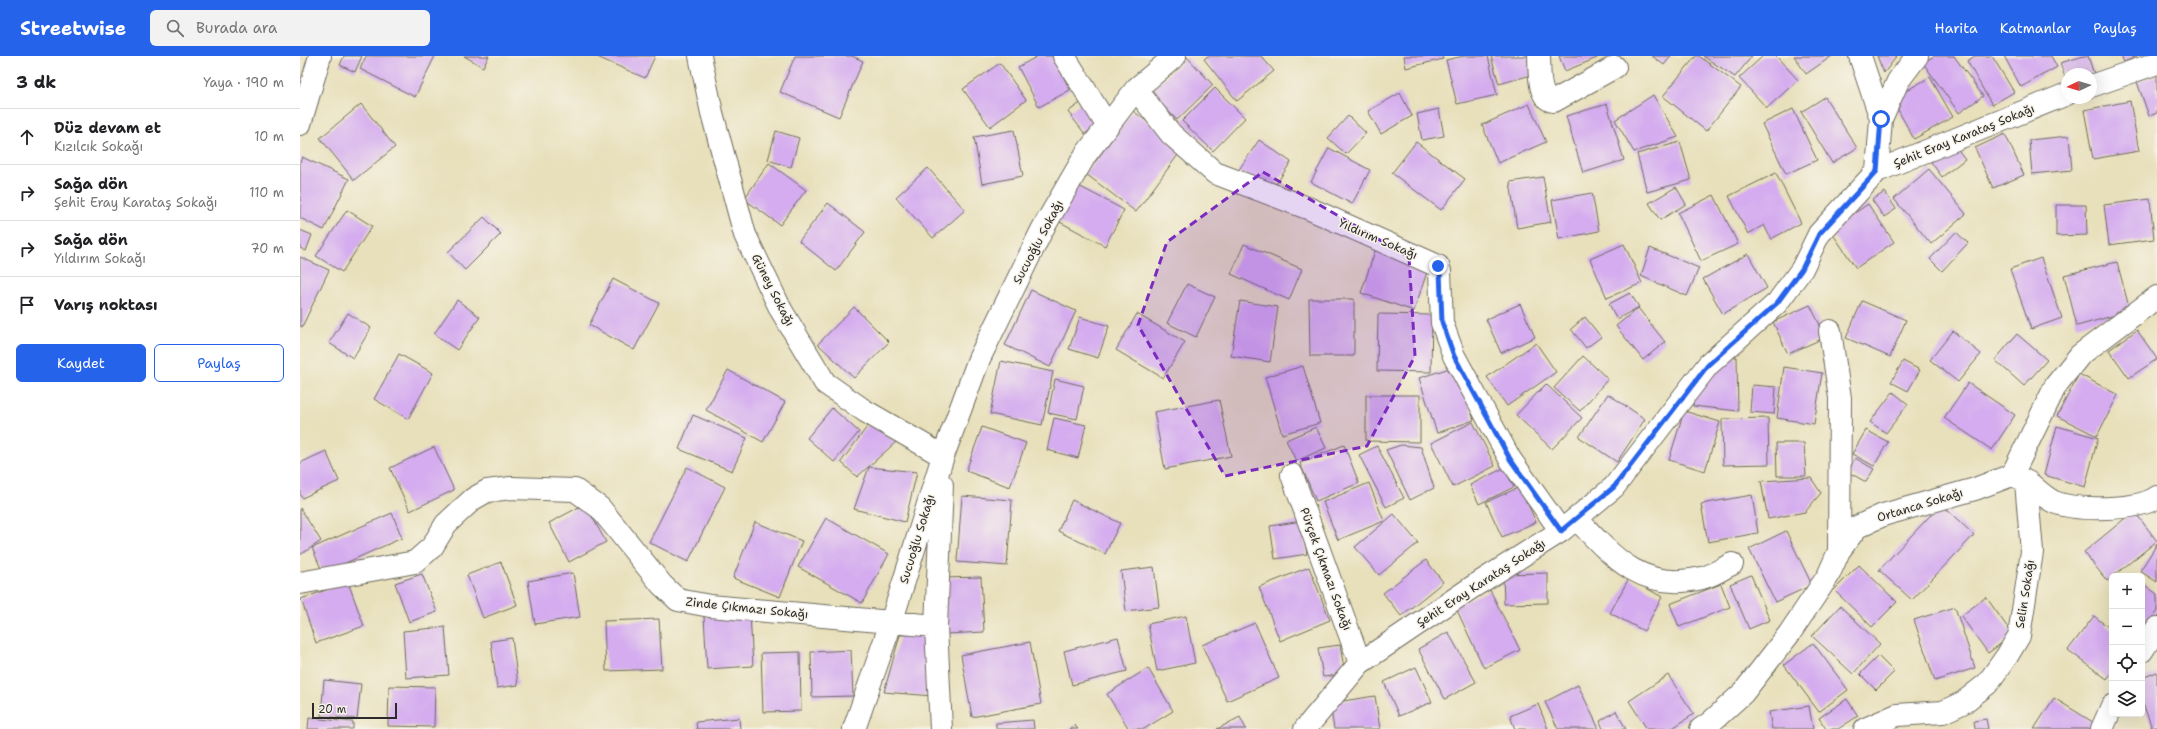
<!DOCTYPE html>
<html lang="tr">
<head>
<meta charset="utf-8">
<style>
  body { margin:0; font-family:"Shantell Sans",sans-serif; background:#f2f2f2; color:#202124 }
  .controls { position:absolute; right:12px; bottom:12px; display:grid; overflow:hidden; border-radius:6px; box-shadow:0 4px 16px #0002 }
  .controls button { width:36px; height:36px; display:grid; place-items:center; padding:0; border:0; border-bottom:1px solid #e0e0e0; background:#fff; color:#202124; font:20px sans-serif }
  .compass { position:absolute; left:1761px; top:12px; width:36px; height:36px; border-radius:50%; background:#fff; box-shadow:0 4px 16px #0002; rotate:266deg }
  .scale { position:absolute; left:12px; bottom:10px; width:85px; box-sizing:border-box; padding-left:4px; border:2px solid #2b2b2b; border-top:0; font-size:11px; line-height:14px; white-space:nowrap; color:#2b2b2b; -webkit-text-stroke:3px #f7f3e8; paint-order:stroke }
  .stop { position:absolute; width:12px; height:12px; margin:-9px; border:3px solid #2563eb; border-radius:50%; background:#fff }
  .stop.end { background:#2563eb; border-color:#fff; box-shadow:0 1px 4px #0008 }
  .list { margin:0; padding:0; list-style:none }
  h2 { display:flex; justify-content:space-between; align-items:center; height:52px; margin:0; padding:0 16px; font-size:17px }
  h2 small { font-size:13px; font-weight:400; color:#757577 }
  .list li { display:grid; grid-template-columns:26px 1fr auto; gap:12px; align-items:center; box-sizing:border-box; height:56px; padding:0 16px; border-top:1px solid #e0e0e0 }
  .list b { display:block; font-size:15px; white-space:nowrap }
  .list p { margin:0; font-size:13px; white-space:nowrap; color:#757577 }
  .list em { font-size:13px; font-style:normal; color:#757577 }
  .actions { display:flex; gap:8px; padding:12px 16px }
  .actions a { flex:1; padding:9px 0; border:1px solid #2563eb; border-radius:6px; text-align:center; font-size:14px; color:#2563eb }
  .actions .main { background:#2563eb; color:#fff }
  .icon { flex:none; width:22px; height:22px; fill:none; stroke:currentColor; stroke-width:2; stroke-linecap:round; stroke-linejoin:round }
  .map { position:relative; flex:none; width:1857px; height:673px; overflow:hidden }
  header { display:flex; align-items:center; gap:24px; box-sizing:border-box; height:56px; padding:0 20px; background:#2563eb; color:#fff }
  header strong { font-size:19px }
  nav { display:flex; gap:22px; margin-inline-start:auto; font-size:14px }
  .search { width:280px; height:36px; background:#f2f2f2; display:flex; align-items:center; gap:10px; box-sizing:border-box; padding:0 14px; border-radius:6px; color:#757577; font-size:15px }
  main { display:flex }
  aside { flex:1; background:#fff }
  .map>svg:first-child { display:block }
  .building { fill:#d4acef }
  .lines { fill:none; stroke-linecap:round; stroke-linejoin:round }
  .minor-casing { stroke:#6d6a5d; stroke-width:24 }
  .minor { stroke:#fff; stroke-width:22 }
  .route { stroke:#2563eb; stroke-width:5 }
  .marked { fill:#7b2cbf; fill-opacity:0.2; stroke:#7b2cbf; stroke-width:3; stroke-dasharray:8 5; stroke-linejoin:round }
  .labels { text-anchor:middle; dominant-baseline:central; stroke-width:3; stroke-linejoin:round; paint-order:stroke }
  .street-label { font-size:12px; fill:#2b2b2b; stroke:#f7f3e8 }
</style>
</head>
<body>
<header>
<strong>Streetwise</strong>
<div class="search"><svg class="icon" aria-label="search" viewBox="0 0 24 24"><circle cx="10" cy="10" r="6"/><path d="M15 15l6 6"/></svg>Burada ara</div>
<nav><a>Harita</a><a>Katmanlar</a><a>Paylaş</a></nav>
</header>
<main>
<aside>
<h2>3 dk<small>Yaya · 190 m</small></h2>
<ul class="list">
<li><svg class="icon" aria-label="ahead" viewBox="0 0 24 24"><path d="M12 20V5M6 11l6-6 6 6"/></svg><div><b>Düz devam et</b><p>Kızılcık Sokağı</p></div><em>10 m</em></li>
<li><svg class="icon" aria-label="right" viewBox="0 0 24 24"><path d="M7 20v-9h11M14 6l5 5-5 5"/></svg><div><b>Sağa dön</b><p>Şehit Eray Karataş Sokağı</p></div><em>110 m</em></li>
<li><svg class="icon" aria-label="right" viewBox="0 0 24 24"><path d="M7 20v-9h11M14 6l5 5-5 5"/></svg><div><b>Sağa dön</b><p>Yıldırım Sokağı</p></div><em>70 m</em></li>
<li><svg class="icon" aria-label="arrive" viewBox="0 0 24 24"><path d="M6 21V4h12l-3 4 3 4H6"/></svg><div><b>Varış noktası</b></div></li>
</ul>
<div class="actions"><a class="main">Kaydet</a><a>Paylaş</a></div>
</aside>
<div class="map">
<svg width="1857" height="673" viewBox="0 0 1857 673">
  <rect width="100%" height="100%" fill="#f7f3e8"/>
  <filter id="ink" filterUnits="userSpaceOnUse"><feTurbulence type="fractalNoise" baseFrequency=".025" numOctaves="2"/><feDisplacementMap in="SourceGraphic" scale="8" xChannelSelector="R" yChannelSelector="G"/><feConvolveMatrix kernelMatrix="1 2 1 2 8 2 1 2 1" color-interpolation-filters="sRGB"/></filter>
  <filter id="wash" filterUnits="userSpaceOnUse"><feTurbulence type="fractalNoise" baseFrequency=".012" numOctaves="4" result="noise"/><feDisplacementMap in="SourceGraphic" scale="16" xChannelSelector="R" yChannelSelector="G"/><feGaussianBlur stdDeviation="0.9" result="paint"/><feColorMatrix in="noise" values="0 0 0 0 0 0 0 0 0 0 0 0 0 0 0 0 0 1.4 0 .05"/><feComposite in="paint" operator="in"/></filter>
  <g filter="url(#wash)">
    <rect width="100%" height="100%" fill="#e8e0bb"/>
    <g id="blocks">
      <!-- building -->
      <path class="building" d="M44,0H62L55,16L40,9Z
        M66,0H135L115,41L60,13Z
        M164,0H189L183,11Z
        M295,0H355L345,22Z
        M495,0H552L563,5L539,61L480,36Z
        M738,0H753L770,34L739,51L718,11Z
        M908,0H961L974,15L937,45L904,3Z
        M1104,0H1142L1143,3L1106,12Z
        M1164,0H1188L1197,39L1157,48L1146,4Z
        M1191,0H1230L1235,18L1199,28Z
        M1259,0H1297V2L1265,15Z
        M1352,0H1371L1364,9Z
        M1396,0H1399L1441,31L1406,75L1363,40Z
        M1403,0H1452L1435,21Z
        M1463,0H1476L1498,24L1467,52L1439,22Z
        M1494,0H1532L1506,18Z
        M1577,0H1597L1584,17Z
        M1634,0H1654L1683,40L1659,57L1623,7Z
        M1675,0H1692L1714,36L1692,49L1667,5Z
        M1704,0H1751L1757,11L1721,31Z
        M1784,0H1788L1794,18H1767V27L1760,7Z
        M1821,0H1837L1824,6Z
        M887,1L913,29L877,64L850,36Z
        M700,7L726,44L690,71L663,33Z
        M1857,19V57L1849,60L1837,26Z
        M1630,21L1653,61L1614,83L1592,43Z
        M915,32L945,62L913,95L882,65Z
        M1100,37L1112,60L1081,78L1068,55Z
        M1353,39L1378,81L1334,96L1315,64Z
        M1525,41L1557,92L1532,107L1501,56Z
        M783,45L800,66L785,78L768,56Z
        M1830,45L1839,95L1793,103L1784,54Z
        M61,48L95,91L54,124L20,82Z
        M1229,48L1246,86L1198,107L1182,69Z
        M1307,48L1324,104L1283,117L1266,60Z
        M1139,53L1144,80L1122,84L1117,58Z
        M1493,53L1517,104L1486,118L1462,68Z
        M833,55L883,92L836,156L786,118Z
        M1048,60L1066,77L1046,98L1028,82Z
        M714,74L723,120L682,128L674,81Z
        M476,75L499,82L491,111L468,104Z
        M1705,78L1724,119L1693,132L1675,92Z
        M1769,80L1772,114L1732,118L1729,84Z
        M959,84L991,106L970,137L938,115Z
        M1116,86L1165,123L1141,154L1092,117Z
        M1380,86L1391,124L1347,136L1337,98Z
        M1654,88L1665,103L1642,121L1631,106Z
        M1029,92L1070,114L1052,148L1011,126Z
        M2,101L49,123L24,174L0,162V106Z
        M469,107L506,134L480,169L444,143Z
        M628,112L665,154L633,182L596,141Z
        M1629,113L1666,158L1631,188L1594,143Z
        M1476,117L1501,167L1471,183L1464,169L1448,178L1429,140Z
        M1243,121L1251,166L1217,172L1210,126Z
        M777,129L824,154L805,190L758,165Z
        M1376,131L1386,148L1360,164L1349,147Z
        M1585,136L1596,153L1584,161L1572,144Z
        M1292,137L1299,175L1259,183L1252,144Z
        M1414,139L1438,188L1401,205L1378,157Z
        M1850,143L1854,183L1809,189L1804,149Z
        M528,147L565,176L536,215L499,185Z
        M1568,148L1594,186L1556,212L1530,174Z
        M1756,149H1786L1787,179L1756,180Z
        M47,154L72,170L42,216L16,200Z
        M184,161L201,178L165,214L148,196Z
        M0,174L12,179L6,195L0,192Z
        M1656,176L1668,187L1642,215L1630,203Z
        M944,188L1002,213L989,244L931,218Z
        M1324,188L1342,227L1307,242L1290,203Z
        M1076,192L1129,210L1114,255L1061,237Z
        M1350,192L1399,212L1387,240L1341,220Z
        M1448,198L1467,232L1423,258L1403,223Z
        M0,201L29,214L2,271L0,270Z
        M1741,202L1762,262L1731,273L1710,213Z
        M1817,206L1830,255L1777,270L1764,219Z
        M313,223L359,247L334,294L289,269Z
        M887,228L915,241L896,281L867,267Z
        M731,234L776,255L750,311L705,289Z
        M1330,237L1339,251L1317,263L1309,248Z
        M1009,243H1054V300H1010Z
        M157,244L180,261L157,294L134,278Z
        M940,245L978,251L970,306L931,300Z
        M1562,245L1606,264L1590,301L1546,282Z
        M1220,248L1235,281L1201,297L1186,263Z
        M1510,249L1526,281L1488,298L1473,266Z
        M554,251L589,286L554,322L518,288Z
        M1338,252L1365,286L1343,304L1316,270Z
        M48,257L71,272L53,302L29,287Z
        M837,258L885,286L863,322L816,294Z
        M1078,258L1132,259L1131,316L1077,315Z
        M780,261L809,270L798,302L769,293Z
        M1285,261L1301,281L1286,292L1271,273Z
        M1837,274L1857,303L1829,322L1809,294Z
        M1653,275L1681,298L1658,326L1630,304Z
        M1717,278L1747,304L1724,330L1695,304Z
        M1236,287L1256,316L1207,350L1187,321Z
        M99,298L133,317L108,363L74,343Z
        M1283,300L1308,323L1280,355L1254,332Z
        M1437,301L1438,355L1393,350L1395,331L1422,304Z
        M701,305L753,316L742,369L690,358Z
        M1603,305L1620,314L1608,335L1591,326Z
        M1003,310L1020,367L982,378L965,321Z
        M1156,310L1174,364L1137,377L1119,322Z
        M1484,311L1522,317L1514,368L1477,362Z
        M428,314L485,346L463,386L406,354Z
        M1779,318L1818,339L1797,380L1757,360Z
        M755,323L784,330L777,363L748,357Z
        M1668,327L1715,359L1692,394L1644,362Z
        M1246,328L1282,362L1252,393L1216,359Z
        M1452,329L1476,331L1474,358L1450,356Z
        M1593,336L1608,348L1586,377L1570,366Z
        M1308,338L1345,363L1317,406L1279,381Z
        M1066,339H1120V386L1066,385Z
        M919,344L931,400L865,413L854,356Z
        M532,352L559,376L534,406L507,382Z
        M1384,355L1420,366L1405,415L1369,404Z
        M393,359L447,382L432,415L379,393Z
        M754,362L786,369L778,402L747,394Z
        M1468,362L1469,408L1423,409L1422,363Z
        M1173,366L1195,410L1153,431L1131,387Z
        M570,367L596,386L557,421L541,406Z
        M1757,370L1798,382L1785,431L1744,419Z
        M682,371L726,387L710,431L666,415Z
        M1016,371L1026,392L996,405L986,384Z
        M1566,374L1588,386L1574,410L1552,398Z
        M1476,387H1504L1506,420H1477Z
        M1044,389L1059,427L1016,445L1000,407Z
        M1101,389L1121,391L1134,432L1110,444L1086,394Z
        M1077,390L1104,442L1086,451L1059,399Z
        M134,391L154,434L110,455L90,412Z
        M26,395L39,425L2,442L0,438V407Z
        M1555,402L1574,413L1566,426L1548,416Z
        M387,411L425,431L388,506L349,486Z
        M569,411L617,416L605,466L554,453Z
        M1204,412L1214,431L1179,448L1170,429Z
        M1511,422L1521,437L1505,456L1468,463L1461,425Z
        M1069,427L1084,465L1038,484L1023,446Z
        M1220,431L1236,466L1202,481L1186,446Z
        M1452,439L1458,477L1408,486L1401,448Z
        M662,440L712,444L707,510L657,506Z
        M772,444L820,467L805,498L758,475Z
        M285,448L306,486L269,506L249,467Z
        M1641,448L1674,479L1612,544L1579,514Z
        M0,452L21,485L0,499Z
        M1834,455L1857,485L1807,525L1784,496Z
        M92,457L102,482L23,517L12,492Z
        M1094,458L1118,487L1079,519L1055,491Z
        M526,462L589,498L562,547L498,511Z
        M1002,465L1007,498L975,503L970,470Z
        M455,466L502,485L480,541L433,522Z
        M1486,475L1512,529L1475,546L1449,493Z
        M1857,488V526L1840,515Z
        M1126,504L1143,526L1101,560L1083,537Z
        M201,506L217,549L183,562L167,519Z
        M1559,509L1597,546L1572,571L1534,534Z
        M854,511L859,551L826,555L821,515Z
        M1009,511L1030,564L980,585L959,531Z
        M273,517L280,561L235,568L228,525Z
        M1248,517V547L1204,548L1203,518Z
        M122,518L137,556L109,566L95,527Z
        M1451,519L1470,564L1449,573L1430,528Z
        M681,521L684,576L647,578L644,522Z
        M1329,522L1362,541L1344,575L1310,557Z
        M48,526L64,570L16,587L1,543Z
        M1842,527L1857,538V555L1842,576Z
        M1421,528L1430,551L1379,571L1370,548Z
        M1190,534L1220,594L1184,612L1155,550Z
        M1686,541L1713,579L1688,597L1661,560Z
        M1540,550L1580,588L1553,618L1512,580Z
        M1655,551L1675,612L1635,625L1614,564Z
        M450,558L453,610L407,613L404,560Z
        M886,560L895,607L857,615L848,568Z
        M1794,560L1812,574V616L1807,623L1768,594Z
        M359,563L362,613L306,615L304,565Z
        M955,567L979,622L927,645L902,589Z
        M145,571L149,619L106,622L103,575Z
        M1148,576L1176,626L1145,643L1118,593Z
        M630,578L633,640L584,636L600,579Z
        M818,581L827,615L772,629L764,595Z
        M212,582L218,629L197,632L191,585Z
        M730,586L741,648L672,661L661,599Z
        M1513,587L1548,634L1519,656L1484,609Z
        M1040,589L1045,618L1023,621L1018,592Z
        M551,594L553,640L512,641L511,596Z
        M500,596L501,655L463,656L461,597Z
        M1578,600L1594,616L1576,634L1560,618Z
        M1116,611L1132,646L1099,660L1084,626Z
        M848,612L873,655L844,673H829L807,638Z
        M1857,616V671L1852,672L1842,645V622Z
        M1368,619L1394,658L1371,673H1347L1329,645Z
        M24,624L61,628L57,663L21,660Z
        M1278,629L1299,673H1258L1245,646Z
        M89,630L135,631L134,671L88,670Z
        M1075,640L1080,673H1034L1030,647Z
        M1754,642L1796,668L1793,673H1734Z
        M1547,643L1558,660L1538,673H1526L1519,662Z
        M1238,648L1248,673H1215L1210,660Z
        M1509,650L1513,673H1472L1469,656Z
        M1316,655L1326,673H1303L1300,665Z
        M940,661L946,673H917Z
        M9,662L53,666V673H8Z
        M439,662L440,673H397L396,666Z
        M1686,663L1688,673H1675L1674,665Z
        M733,664L734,673H696V667Z
        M774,669L778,673H769Z"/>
    </g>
  </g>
  <g filter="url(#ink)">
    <use href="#blocks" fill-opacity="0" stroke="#6d6a5d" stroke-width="1"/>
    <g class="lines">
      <defs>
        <path id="minor" d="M400,0L412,57L445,179L481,254L525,327L565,355L643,400
          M764,0L807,69
          M1239,0C1240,13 1237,43 1254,45L1315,11
          M1560,0L1581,63
          M1791,30L1857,7
          M836,33L871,78L915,117L1010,153L1138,210L1140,215L1142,267L1154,300L1210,403L1261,475
          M0,68L20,0
          M1577,115L1581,63L1598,25L1617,0
          M1530,275L1540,342L1539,495
          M992,419L1060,607
          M1712,419L1756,329L1780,299L1857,241
          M1277,463C1314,503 1343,536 1402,522C1412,520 1423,512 1432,508
          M0,527L115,506L132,491L146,468L173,443L187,435L211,432L275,434L300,452L362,529L378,544L410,550L636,570
          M1842,595L1857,572
          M554,673L591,567L643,400L679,303L742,174L786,98L836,33L875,0
          M641,673L636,570L642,429
          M1005,673L1060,607L1171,532L1261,475L1314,431L1408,309L1477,247L1502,213L1519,178L1577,115L1767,38
          M1401,673L1411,666L1443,637L1489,578L1528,520L1539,495L1557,471L1583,459L1675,433L1712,419C1718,421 1724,424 1729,427C1736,433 1745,442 1754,446C1776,455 1837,455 1857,441
          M1565,673L1597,659L1643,656L1664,646L1687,628L1707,600L1719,580L1732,496L1726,426
          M1802,673L1812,650"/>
      </defs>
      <!-- minor casing -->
      <use href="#minor" class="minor-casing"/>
      <!-- minor -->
      <use href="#minor" class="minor"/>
    </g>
  </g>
  <g class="lines" filter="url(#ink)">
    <!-- route -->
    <path class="route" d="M1138,210L1140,215L1142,266L1154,300L1210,403L1261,475L1314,431L1408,309L1477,247L1502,213L1519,178L1577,115L1581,63"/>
  </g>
  <!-- marked area -->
  <path class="marked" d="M963,116L1109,201L1115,300L1067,390L925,420L838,269L867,186Z"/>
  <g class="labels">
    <!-- street labels -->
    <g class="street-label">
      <text transform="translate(1664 80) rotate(-22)">Şehit Eray Karataş Sokağı</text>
      <text transform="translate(1078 183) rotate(23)">Yıldırım Sokağı</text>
      <text transform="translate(738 186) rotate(-62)">Sucuoğlu Sokağı</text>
      <text transform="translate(473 234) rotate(63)">Güney Sokağı</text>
      <text transform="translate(1620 449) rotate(-17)">Ortanca Sokağı</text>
      <text transform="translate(617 483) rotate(-73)">Sucuoğlu Sokağı</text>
      <text transform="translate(1026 513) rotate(70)">Pürçek Çıkmazı Sokağı</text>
      <text transform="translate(1181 527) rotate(-33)">Şehit Eray Karataş Sokağı</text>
      <text transform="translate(1725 538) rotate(-81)">Selin Sokağı</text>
      <text transform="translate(447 552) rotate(6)">Zinde Çıkmazı Sokağı</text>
    </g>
  </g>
</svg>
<div class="controls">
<button>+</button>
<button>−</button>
<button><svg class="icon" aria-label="locate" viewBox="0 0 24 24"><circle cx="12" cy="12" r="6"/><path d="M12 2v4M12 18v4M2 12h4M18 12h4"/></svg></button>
<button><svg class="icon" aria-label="layers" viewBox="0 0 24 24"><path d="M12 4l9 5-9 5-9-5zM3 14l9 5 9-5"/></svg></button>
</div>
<svg class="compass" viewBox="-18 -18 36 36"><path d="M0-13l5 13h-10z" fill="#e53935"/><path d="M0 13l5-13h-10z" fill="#757577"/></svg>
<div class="scale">20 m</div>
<div class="stop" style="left:1581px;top:63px"></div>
<div class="stop end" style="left:1138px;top:210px"></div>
</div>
</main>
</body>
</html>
